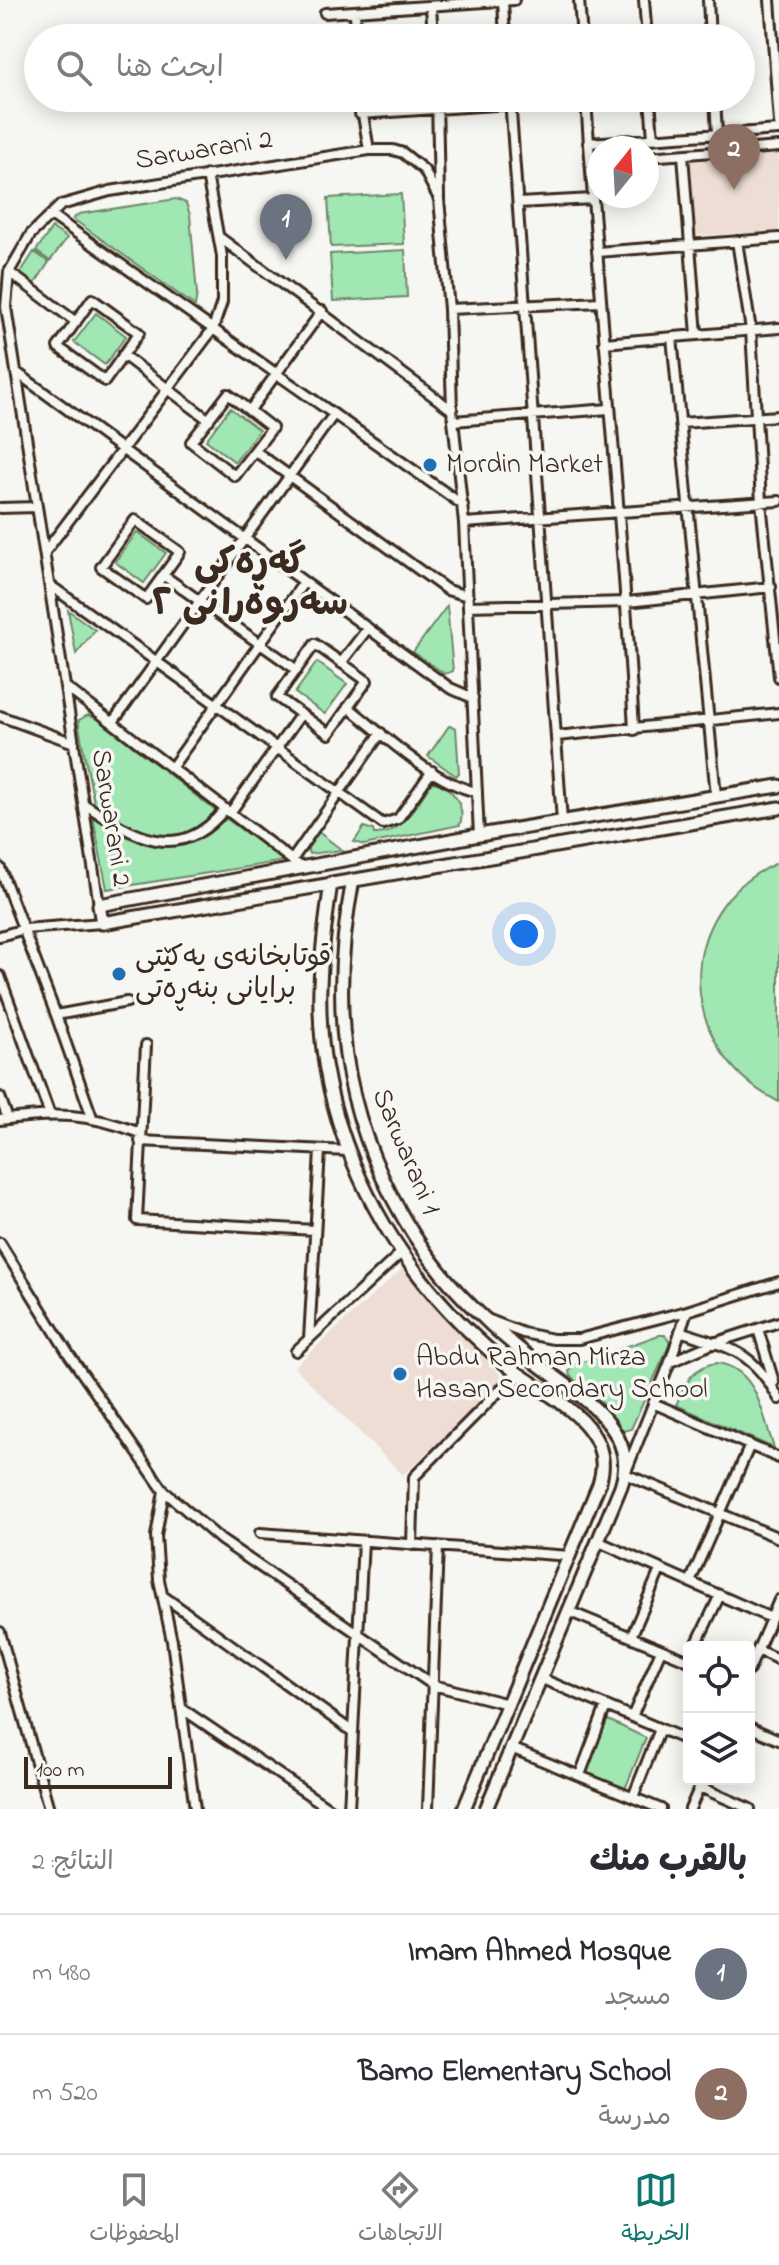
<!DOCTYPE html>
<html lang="ar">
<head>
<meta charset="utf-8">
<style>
  body { margin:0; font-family:"Indie Flower","Playpen Sans Arabic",sans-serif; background:#f7f7f7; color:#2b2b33; direction:rtl }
  .controls { position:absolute; right:24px; bottom:24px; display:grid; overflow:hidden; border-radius:8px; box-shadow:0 4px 20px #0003 }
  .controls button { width:72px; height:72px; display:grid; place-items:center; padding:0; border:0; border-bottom:2px solid #e1e1e2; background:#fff; color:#2b2b33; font:40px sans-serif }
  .compass { position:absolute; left:587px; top:136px; width:72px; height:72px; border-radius:50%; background:#fff; box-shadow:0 4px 20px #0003; rotate:18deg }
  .scale { position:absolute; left:24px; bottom:20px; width:148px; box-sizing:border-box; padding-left:8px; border:4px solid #3b2a1e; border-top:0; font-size:22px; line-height:28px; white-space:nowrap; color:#3b2a1e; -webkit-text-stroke:6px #f6f6f2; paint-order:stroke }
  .you { position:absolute; left:524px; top:934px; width:28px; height:28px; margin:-20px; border:6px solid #fff; border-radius:50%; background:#1a73e8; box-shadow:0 0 0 12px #1a73e833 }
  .badge { display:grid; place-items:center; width:52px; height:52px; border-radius:50%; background:#0f766e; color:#fff; font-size:26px; font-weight:700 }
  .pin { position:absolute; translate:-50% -66px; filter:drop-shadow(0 2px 4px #0008) }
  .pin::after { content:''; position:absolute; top:42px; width:28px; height:24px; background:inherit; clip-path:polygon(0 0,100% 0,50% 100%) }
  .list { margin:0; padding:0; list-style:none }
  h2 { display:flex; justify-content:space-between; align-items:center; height:104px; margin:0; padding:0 32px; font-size:34px }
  h2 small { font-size:26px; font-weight:400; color:#7c7c81 }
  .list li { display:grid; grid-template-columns:52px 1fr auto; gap:24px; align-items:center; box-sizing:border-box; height:120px; padding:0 32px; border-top:2px solid #e1e1e2 }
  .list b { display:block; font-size:30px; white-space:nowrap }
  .list p { margin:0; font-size:26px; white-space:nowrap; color:#7c7c81 }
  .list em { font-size:26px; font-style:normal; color:#7c7c81 }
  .icon { flex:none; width:44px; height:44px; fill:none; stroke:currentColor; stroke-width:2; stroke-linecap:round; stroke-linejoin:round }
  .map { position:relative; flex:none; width:779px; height:1809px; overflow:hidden; direction:ltr }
  .search { position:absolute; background:#fff; box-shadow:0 4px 20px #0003; left:24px; right:24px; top:24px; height:88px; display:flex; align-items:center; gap:20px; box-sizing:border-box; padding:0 28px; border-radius:44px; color:#7c7c81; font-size:30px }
  .sheet { height:344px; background:#fff }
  nav { display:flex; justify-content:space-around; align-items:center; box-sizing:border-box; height:112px; border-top:2px solid #e1e1e2; background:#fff; font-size:22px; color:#7c7c81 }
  nav a { display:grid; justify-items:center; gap:4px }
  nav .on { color:#0f766e }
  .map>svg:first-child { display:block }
  .built { fill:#edddd4 }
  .green { fill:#a1e7b4; stroke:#6e8869; stroke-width:2 }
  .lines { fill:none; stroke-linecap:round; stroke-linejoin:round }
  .minor-casing { stroke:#3b2a1e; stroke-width:14 }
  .secondary-casing { stroke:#3b2a1e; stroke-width:17 }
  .minor { stroke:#f6f6f2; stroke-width:8 }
  .secondary { stroke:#f6f6f2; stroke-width:11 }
  .poi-dot { fill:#1f6fb2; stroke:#f6f6f2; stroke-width:3 }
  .labels { text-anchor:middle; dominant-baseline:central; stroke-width:7; stroke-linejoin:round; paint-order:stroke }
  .street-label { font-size:28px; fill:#3b2a1e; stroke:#f6f6f2 }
  .poi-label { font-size:28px; fill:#3b2a1e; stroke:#f6f6f2; text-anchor:start }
  .district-label { font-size:36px; font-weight:bold; fill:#3b2a1e; stroke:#f6f6f2 }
</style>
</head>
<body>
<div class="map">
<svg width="779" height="1809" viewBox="0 0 779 1809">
  <rect width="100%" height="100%" fill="#f6f6f2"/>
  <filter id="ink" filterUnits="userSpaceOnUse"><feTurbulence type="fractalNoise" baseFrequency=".0125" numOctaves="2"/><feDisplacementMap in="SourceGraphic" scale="16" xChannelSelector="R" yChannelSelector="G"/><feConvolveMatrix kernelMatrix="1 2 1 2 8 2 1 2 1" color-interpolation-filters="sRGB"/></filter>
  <g filter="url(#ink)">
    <!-- built -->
    <path class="built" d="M779,144V231L692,236L687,149Z
      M403,1268L505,1380L403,1475L294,1367Z"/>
    <!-- green -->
    <path class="green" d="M401,194L404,244L331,247L328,198Z
      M176,199L186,203L190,215L197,294L195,306L73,219L79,214Z
      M52,228L67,238L50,261L36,251Z
      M405,250L407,297L333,301L330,254Z
      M34,252L49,262L34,285L19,275Z
      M96,313L126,336L105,365L74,342Z
      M230,408L259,430L235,462L206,440Z
      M137,532L166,553L144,583L115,562Z
      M447,606L453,671L445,674L413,652Z
      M68,610L95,630L76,654Z
      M317,662L347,684L325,714L295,693Z
      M88,715L98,719L217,812C181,853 133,833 95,808L79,727V720Z
      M449,726L456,728L459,773L456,776L428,756Z
      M432,782C452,785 466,806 460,825L364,845L354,842L364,827L373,830L374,834C403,836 418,802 432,782Z
      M92,812C126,835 159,857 199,837C209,832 217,824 227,819L284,861L107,889Z
      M317,831L342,850L309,854L307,846Z
      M779,862V1102C676,1051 669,909 779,862Z
      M659,1335H665L669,1340V1346L631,1429L623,1431L601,1402L570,1376L569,1371L574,1365Z
      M717,1363C758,1369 762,1414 774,1448L676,1405C685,1384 692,1366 717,1363Z
      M606,1719L646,1738L625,1789L584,1773Z"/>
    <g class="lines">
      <defs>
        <path id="minor" d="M579,0L582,38
          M644,0L647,38
          M708,0L710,38
          M770,0L779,123
          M503,1L505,38
          M431,6L433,38
          M355,11L356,38
          M325,13L514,0
          M360,98L369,150
          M437,98L439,197
          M510,98L562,821
          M586,98C599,309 623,519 634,730
          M650,98L653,139
          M715,98L717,134
          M360,114L586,99
          M588,143L779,130
          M683,155L697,335
          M647,157L779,147
          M518,203L593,199
          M51,215L463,505
          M219,237L452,410
          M737,241L751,330L761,502L779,677
          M597,252L779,238
          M9,272L76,322
          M92,299L139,333L105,381L58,347Z
          M449,309L601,302
          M672,337L716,796
          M604,343L779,328
          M123,355L209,420
          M16,372L450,688L473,698
          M228,394L272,428L235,476L191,442Z
          M250,410L322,311
          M453,421L609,409
          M681,423L779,416
          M255,451L447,590L468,596
          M0,508L37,507
          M135,520L180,552L146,599L101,567Z
          M464,523L779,501
          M45,552L213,329L222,302V256L207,175
          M163,575L297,670
          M51,586L383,824L398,819L432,771
          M468,606L627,602L771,587
          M315,644L367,681L329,734L277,697Z
          M341,663L368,628
          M67,688L301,867
          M348,707C385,736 432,782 477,792
          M0,716L74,743
          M113,722L334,414
          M557,736L779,713
          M172,767L304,582
          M84,804C133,836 179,866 225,809
          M230,813L301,714
          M292,860L381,733
          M0,868L56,1015L92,1117
          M99,905L6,307L9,272L31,234L61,205L110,191L369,150H393L403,153L424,170L439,199L449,309L452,410L464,523L479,835
          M0,936L24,929L102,923
          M0,976L50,1115
          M56,1015L127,1002
          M146,1045L137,1220L314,1230
          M0,1097L8,1119
          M0,1120C55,1112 89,1113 140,1133
          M140,1141L348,1151
          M0,1243L68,1353L164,1491L221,1540L433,1685L508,1704
          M687,1311L670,1362L625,1474L779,1538
          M487,1319L523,1333L553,1339H579L687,1311L779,1282
          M758,1329L774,1382
          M680,1331C731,1349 752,1349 779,1399
          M309,1339L320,1151
          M296,1351L401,1253
          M670,1362L714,1343L779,1322
          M653,1403L779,1458
          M164,1491L156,1536L159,1580L172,1641L195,1809
          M260,1533L570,1556
          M597,1541L771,1618
          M412,1545L414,1477L517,1373
          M690,1582L750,1445
          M163,1596L353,1732
          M568,1611L689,1661
          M0,1632L49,1809
          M631,1637L660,1570
          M695,1647L720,1595
          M758,1650L779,1660
          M749,1670L779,1600
          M540,1678L689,1741
          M181,1708L330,1809
          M632,1717L661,1650
          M749,1727L779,1740
          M511,1748L661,1809
          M580,1775L606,1706
          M700,1787L750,1809
          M633,1797L660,1729
          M349,1809L363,1541
          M428,1809L438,1546
          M690,1809L703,1779"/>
        <path id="secondary" d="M779,786L479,835L99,905L102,923L779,808
          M353,880C329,1002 341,1110 404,1219C425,1255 453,1290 484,1318C501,1335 520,1350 539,1365C576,1393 641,1430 621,1486L486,1809
          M331,883C326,918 321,951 320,986C316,1106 368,1224 449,1311C470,1333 492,1354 516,1372C553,1399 618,1428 599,1484L464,1809"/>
      </defs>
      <!-- minor casing -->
      <use href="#minor" class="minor-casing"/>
      <!-- secondary casing -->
      <use href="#secondary" class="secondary-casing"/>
      <!-- minor -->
      <use href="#minor" class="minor"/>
      <!-- secondary -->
      <use href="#secondary" class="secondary"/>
    </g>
  </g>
  <!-- markers -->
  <g class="poi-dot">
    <circle cx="430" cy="465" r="8"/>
    <circle cx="119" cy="974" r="8"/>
    <circle cx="400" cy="1374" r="8"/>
  </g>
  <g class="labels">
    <!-- street labels -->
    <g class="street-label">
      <text transform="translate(204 151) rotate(-9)">Sarwarani 2</text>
      <text transform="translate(110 818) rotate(81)">Sarwarani 2</text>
      <text transform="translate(405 1152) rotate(67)">Sarwarani 1</text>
    </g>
    <!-- poi labels -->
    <g class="poi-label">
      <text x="446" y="465">Mordin Market</text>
      <text x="135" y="958">قوتابخانەی یەکێتی<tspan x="135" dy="32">برایانی بنەڕەتی</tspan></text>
      <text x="416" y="1358">Abdu Rahman Mirza<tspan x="416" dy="32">Hasan Secondary School</tspan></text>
    </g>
    <!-- district labels -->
    <g class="district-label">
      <text x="250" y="564">گەڕەکی<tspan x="250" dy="41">سەروەرانی ٢</tspan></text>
    </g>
  </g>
</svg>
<div class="controls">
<button><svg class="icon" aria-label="locate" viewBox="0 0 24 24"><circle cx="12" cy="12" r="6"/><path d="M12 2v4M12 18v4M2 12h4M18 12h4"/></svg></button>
<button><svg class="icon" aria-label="layers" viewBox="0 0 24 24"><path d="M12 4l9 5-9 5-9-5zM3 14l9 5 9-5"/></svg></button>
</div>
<svg class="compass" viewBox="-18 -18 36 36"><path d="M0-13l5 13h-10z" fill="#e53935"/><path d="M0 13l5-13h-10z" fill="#7c7c81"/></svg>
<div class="scale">100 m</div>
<div class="you"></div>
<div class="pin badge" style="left:286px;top:260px;background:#6b7280">1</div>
<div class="pin badge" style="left:734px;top:190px;background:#8d6e63">2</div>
<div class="search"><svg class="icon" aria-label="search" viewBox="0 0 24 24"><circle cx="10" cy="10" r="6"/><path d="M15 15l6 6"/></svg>ابحث هنا</div>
</div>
<section class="sheet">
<h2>بالقرب منك<small>النتائج: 2</small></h2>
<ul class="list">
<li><span class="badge" style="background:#6b7280">1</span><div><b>Imam Ahmed Mosque</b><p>مسجد</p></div><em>480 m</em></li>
<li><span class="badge" style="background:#8d6e63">2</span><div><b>Bamo Elementary School</b><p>مدرسة</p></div><em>520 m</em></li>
</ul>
</section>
<nav>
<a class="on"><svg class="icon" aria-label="map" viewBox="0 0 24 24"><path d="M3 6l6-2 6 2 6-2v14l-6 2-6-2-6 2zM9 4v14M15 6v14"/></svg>الخريطة</a>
<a><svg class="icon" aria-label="directions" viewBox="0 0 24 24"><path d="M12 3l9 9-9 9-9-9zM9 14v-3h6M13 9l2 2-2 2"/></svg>الاتجاهات</a>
<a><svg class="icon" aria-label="saved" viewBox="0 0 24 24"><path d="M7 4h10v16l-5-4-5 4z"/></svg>المحفوظات</a>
</nav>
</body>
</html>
